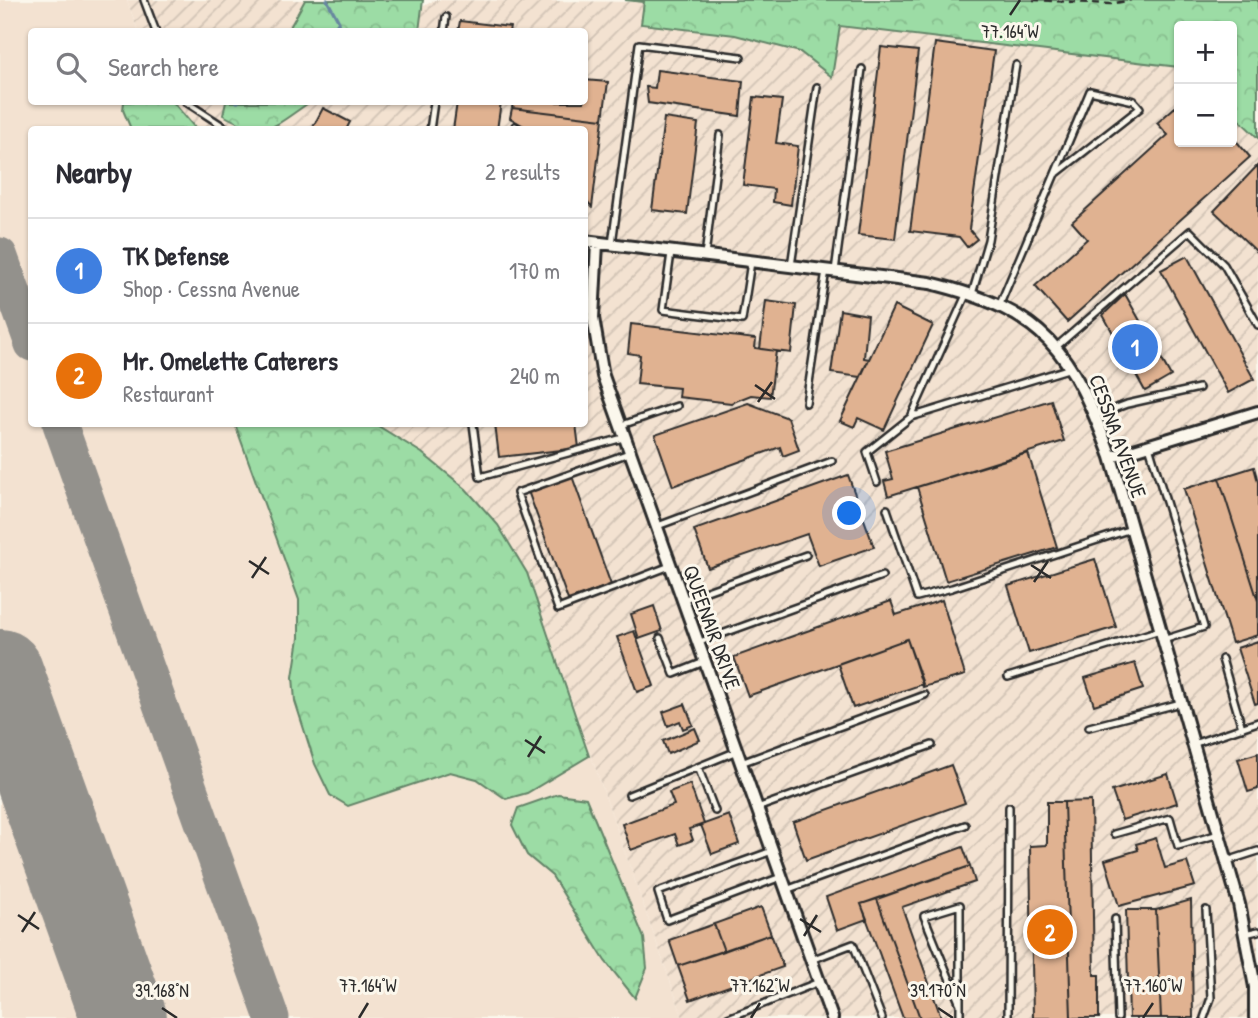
<!DOCTYPE html>
<html lang="en">
<head>
<meta charset="utf-8">
<style>
  body { margin:0; font-family:"Patrick Hand",sans-serif; background:#f2f2f3; color:#2b2b33 }
  .controls { position:absolute; right:21px; top:21px; display:grid; overflow:hidden; border-radius:7px; box-shadow:0 2px 5px #0004 }
  .controls button { width:63px; height:63px; display:grid; place-items:center; padding:0; border:0; border-bottom:2px solid #e1e1e2; background:#fff; color:#2b2b33; font:35px sans-serif }
  .you { position:absolute; left:850px; top:514px; width:24px; height:24px; margin:-18px; border:5px solid #fff; border-radius:50%; background:#1a73e8; box-shadow:0 0 0 10px #1a73e833 }
  .badge { display:grid; place-items:center; width:46px; height:46px; border-radius:50%; background:#1a73e8; color:#fff; font-size:23px; font-weight:700 }
  .pin { position:absolute; translate:-50% -50%; border:4px solid #fff; box-shadow:0 2px 7px #0006 }
  .list { margin:0; padding:0; list-style:none }
  h2 { display:flex; justify-content:space-between; align-items:center; height:91px; margin:0; padding:0 28px; font-size:30px }
  h2 small { font-size:23px; font-weight:400; color:#7c7c81 }
  .list li { display:grid; grid-template-columns:46px 1fr auto; gap:21px; align-items:center; box-sizing:border-box; height:105px; padding:0 28px; border-top:2px solid #e1e1e2 }
  .list b { display:block; font-size:26px; white-space:nowrap }
  .list p { margin:0; font-size:23px; white-space:nowrap; color:#7c7c81 }
  .list em { font-size:23px; font-style:normal; color:#7c7c81 }
  .icon { flex:none; width:38px; height:38px; fill:none; stroke:currentColor; stroke-width:2; stroke-linecap:round; stroke-linejoin:round }
  .map { position:relative; flex:none; width:1258px; height:1018px; overflow:hidden }
  .search { position:absolute; background:#fff; box-shadow:0 2px 5px #0004; left:28px; top:28px; width:560px; height:77px; display:flex; align-items:center; gap:18px; box-sizing:border-box; padding:0 24px; border-radius:7px; color:#7c7c81; font-size:26px }
  .panel { position:absolute; background:#fff; box-shadow:0 2px 5px #0004; left:28px; top:126px; width:560px; height:301px; border-radius:7px }
  .map>svg:first-child { display:block }
  .built { fill:#f3e2d1 }
  .industrial { fill:url(#industrial-furrows) }
  .forest { fill:url(#forest-crowns); stroke:#648468; stroke-width:2 }
  .lines { fill:none; stroke-linecap:round; stroke-linejoin:round }
  .stream { stroke:#67879f; stroke-width:3.5 }
  .taxiway { stroke:#93918c; stroke-width:35 }
  .runway { stroke:#93918c; stroke-width:86 }
  .building { fill:#e0b291; stroke:#2b2b2b; stroke-width:2 }
  .service-casing { stroke:#2b2b2b; stroke-width:10 }
  .minor-casing { stroke:#2b2b2b; stroke-width:16 }
  .path { stroke:#2b2b2b; stroke-width:2.5; stroke-dasharray:7 5; stroke-linecap:butt }
  .service { stroke:#fbf7ec; stroke-width:5 }
  .minor { stroke:#fbf7ec; stroke-width:10 }
  .ticks { fill:none; stroke:#2b2b2b; stroke-width:2.5 }
  .labels { text-anchor:middle; dominant-baseline:central; stroke-width:6; stroke-linejoin:round; paint-order:stroke }
  .street-label { font-size:21px; fill:#2b2b2b; stroke:#fbf7ec }
  .ticks-label { font-size:18px; text-anchor:middle; fill:#2b2b2b; stroke:#fbf7ec; stroke-width:6; stroke-linejoin:round; paint-order:stroke }
</style>
</head>
<body>
<div class="map">
<svg width="1258" height="1018" viewBox="0 0 1258 1018">
  <defs>
    <pattern id="industrial-furrows" width="10" height="10" patternUnits="userSpaceOnUse" patternTransform="scale(1.75)"><rect width="10" height="10" fill="#f3e2d1"/><path d="M-1 1l2-2M0 10L10 0M9 11l2-2" fill="none" stroke="#d0c2b4"/></pattern>
    <pattern id="forest-crowns" width="20" height="18" patternUnits="userSpaceOnUse" patternTransform="scale(1.75)"><rect width="20" height="18" fill="#9cdca5"/><path d="M2 6a3 3 0 1 1 6 0M12 15a3 3 0 1 1 6 0" fill="none" stroke="#87bd8e"/></pattern>
  </defs>
  <rect width="100%" height="100%" fill="#fbf7ec"/>
  <filter id="ink" filterUnits="userSpaceOnUse"><feTurbulence type="fractalNoise" baseFrequency=".0143" numOctaves="2"/><feDisplacementMap in="SourceGraphic" scale="14" xChannelSelector="R" yChannelSelector="G"/><feConvolveMatrix kernelMatrix="1 2 1 2 8 2 1 2 1" color-interpolation-filters="sRGB"/></filter>
  <g filter="url(#ink)">
    <!-- built -->
    <path class="built" d="M0,0H127L138,31L32,32V102H167L186,129L32,130V424H375L527,573L683,1018H0Z"/>
    <!-- industrial -->
    <path class="industrial" d="M127,0H305L288,32L138,31Z
      M435,0L644,2L641,23L735,35L800,52L831,76L840,25L1179,66V142H1232V112L1258,137V1018H683L527,573L421,453L375,424H584V130H269L310,102H584V32L419,31L422,7Z
      M173,102H226L223,115L249,129H196Z"/>
    <!-- forest -->
    <path class="forest" d="M305,0H423L419,31H288Z
      M625,0H1258V138L1232,113V26H1179V67L840,26L832,77L800,52L735,35L641,24L644,2Z
      M124,102H173L196,129H131L123,110Z
      M226,102H310C271,128 268,140 223,115Z
      M235,424H375L422,453L466,489L498,525L527,573L589,756L527,793L506,799L477,779L450,772L348,806L330,795L315,764L295,701L293,677L299,638V600Z
      M558,794L586,798L644,938L647,968L635,998L605,961L552,876L527,855L512,825L518,808Z"/>
    <g class="lines">
      <!-- stream -->
      <path class="stream" d="M327,0L339,22L332,32
        M237,102H238"/>
      <!-- taxiway -->
      <path class="taxiway" d="M0,255L32,344
        M60,424L272,1018"/>
      <!-- runway -->
      <path class="runway" d="M0,672L124,1018"/>
    </g>
    <!-- building -->
    <path class="building" d="M460,21L510,27L509,32H458Z
      M935,43L994,51L969,229L977,239L967,247L959,237L910,231Z
      M881,47L918,51L895,239L858,235Z
      M657,70L743,81L740,116L648,103L646,87L655,88Z
      M584,80L608,82L603,119L512,108L513,102H584Z
      M754,97L782,100L776,143L798,146L791,205L773,202L774,189L743,185Z
      M457,102H501L497,130H453Z
      M1175,107L1179,112V142H1232V136L1250,157L1067,322L1035,286L1087,239L1072,222L1168,135L1157,123Z
      M323,108L350,122L346,130H308L312,129Z
      M512,108L603,119L592,207L584,197V130H531L510,118Z
      M664,118L698,123L687,214L652,210Z
      M1258,165V253L1214,211Z
      M1187,256L1254,379L1228,393L1161,270Z
      M1125,294L1171,376L1145,391L1103,315Z
      M766,301L796,305L791,353L760,349Z
      M894,306L933,325L884,430L858,418L854,427L840,421Z
      M840,310L868,315L864,358L869,359L860,377L831,373Z
      M631,324L756,339L755,348L776,351L770,397L751,395L731,403L678,397L679,388L637,384L640,355L628,353Z
      M1051,400L1064,441L888,496L884,481L893,479L885,451Z
      M748,403L788,418L799,450L783,456L780,447L673,486L655,435Z
      M495,424H576L579,448L499,457Z
      M1028,453L1057,547L946,581L917,487Z
      M1254,467L1258,482V601L1219,478Z
      M848,475L874,547L819,566L807,534L708,568L694,530Z
      M572,476L611,585L568,600L528,491Z
      M1219,478L1258,601V635L1232,643L1184,489Z
      M1095,559L1116,627L1029,653L1008,586Z
      M942,600L965,675L923,687L907,639L748,696L734,657L891,601L896,615Z
      M654,606L662,631L639,639L631,614Z
      M634,631L654,686L637,692L617,637Z
      M907,639L923,684L853,708L838,664Z
      M1258,641V703L1255,704L1237,648Z
      M1135,663L1143,689L1094,705L1085,678Z
      M685,704L693,725L683,729L680,721L668,726L663,712Z
      M695,728L700,740L668,754L663,741Z
      M1258,753V789L1248,792L1238,759Z
      M951,765L965,803L806,860L793,822Z
      M1168,774L1177,803L1122,820L1112,791Z
      M690,784L704,824L689,829L693,840L679,845L675,834L631,850L622,824L674,805L669,792Z
      M1091,801L1094,975H1099V1018H1071L1064,802Z
      M1047,802H1064L1071,1018H1033L1030,846L1047,845Z
      M729,815L739,844L712,854L701,825Z
      M1156,838L1165,868L1187,862L1195,886L1119,906L1105,860L1138,850L1136,844Z
      M963,847L970,866L861,904L867,919L837,930L826,897Z
      M970,866L975,882L902,907L941,1017L920,1018L877,899Z
      M877,899L920,1018H903L861,904Z
      M1191,900L1193,1018H1161L1156,910Z
      M761,907L771,934L724,951L714,924Z
      M1126,910H1156L1161,1018H1129Z
      M714,924L724,951L678,966L669,940Z
      M771,934L783,967L690,1000L678,966Z"/>
    <g class="lines">
      <defs>
        <path id="service" d="M144,0L156,32
          M444,32L446,17
          M186,102L229,130
          M430,130L434,102
          M515,130V126
          M612,244L639,44L741,57
          M671,253L663,310L742,320L751,262
          M705,256L720,135
          M791,266L817,87
          M835,271L862,69
          M972,294L988,240L1016,65
          M966,295L911,417L1071,368
          M1000,304L1090,91L1134,101L1140,108L1057,173
          M1056,347L1190,231L1224,265L1258,325
          M806,403L826,270
          M1095,416L1127,404L1199,388
          M473,424L480,477L623,438
          M619,426L677,406
          M1149,446L1204,627L1163,640
          M629,453L517,493L558,609L670,566
          M877,482L867,452L911,417
          M887,509L917,597L952,588L1131,529
          M655,527L832,461
          M682,600L806,555
          M660,638L674,674L704,662
          M697,643L882,576
          M1222,659L1242,728
          M1008,677L1160,630
          M1089,727L1181,703
          M1193,744L1258,722
          M741,763L925,695
          M698,767L715,811
          M629,795L737,751
          M757,808L932,745
          M1114,834L1170,818L1178,846L1219,834
          M772,851L658,892L667,920L781,877
          M1227,861L1258,851
          M786,890L965,825
          M1115,919L1118,1018
          M1245,934L1258,931
          M811,960L853,944L882,1018
          M959,1002L924,916L960,905V1018
          M728,1018L819,982
          M1008,1018L1009,807
          M1204,1018L1211,998L1206,910"/>
        <path id="minor" d="M584,241L930,283C1046,311 1071,351 1111,457L1239,904L1255,987V1018
          M597,243L593,318L603,376L832,1018
          M1111,457L1258,412"/>
      </defs>
      <!-- service casing -->
      <use href="#service" class="service-casing"/>
      <!-- minor casing -->
      <use href="#minor" class="minor-casing"/>
      <!-- path -->
      <path class="path" d="M1033,0L1111,4L1131,0"/>
      <!-- service -->
      <use href="#service" class="service"/>
      <!-- minor -->
      <use href="#minor" class="minor"/>
    </g>
  </g>
  <!-- ticks -->
  <path class="ticks" d="M1010,15L1020,0M755,385L775,399M758,402L772,382M249,561L269,574M1031,565L1051,578M252,578L266,557M1034,582L1048,561M525,740L545,753M528,757L541,736M18,915L39,929M800,919L821,932M22,932L35,912M804,936L817,915M162,1008L177,1018M938,1008L953,1018M359,1018L368,1003M751,1018L760,1003M1143,1018L1153,1003"/>
  <g class="labels">
    <!-- street labels -->
    <g class="street-label">
      <text transform="translate(1118 436) rotate(70)">CESSNA AVENUE</text>
      <text transform="translate(712 627) rotate(70)">QUEENAIR DRIVE</text>
    </g>
  </g>
  <g class="ticks-label">
    <text x="1010" y="38">77.164°W</text>
    <text x="368" y="992">77.164°W</text>
    <text x="760" y="992">77.162°W</text>
    <text x="1153" y="992">77.160°W</text>
    <text x="162" y="997">39.168°N</text>
    <text x="938" y="997">39.170°N</text>
  </g>
</svg>
<div class="controls">
<button>+</button>
<button>−</button>
</div>
<div class="you"></div>
<div class="pin badge" style="left:1135px;top:347px;background:#3f7fe0">1</div>
<div class="pin badge" style="left:1050px;top:932px;background:#e8710a">2</div>
<div class="search"><svg class="icon" aria-label="search" viewBox="0 0 24 24"><circle cx="10" cy="10" r="6"/><path d="M15 15l6 6"/></svg>Search here</div>
<section class="panel">
<h2>Nearby<small>2 results</small></h2>
<ul class="list">
<li><span class="badge" style="background:#3f7fe0">1</span><div><b>TK Defense</b><p>Shop · Cessna Avenue</p></div><em>170 m</em></li>
<li><span class="badge" style="background:#e8710a">2</span><div><b>Mr. Omelette Caterers</b><p>Restaurant</p></div><em>240 m</em></li>
</ul>
</section>
</div>
</body>
</html>
